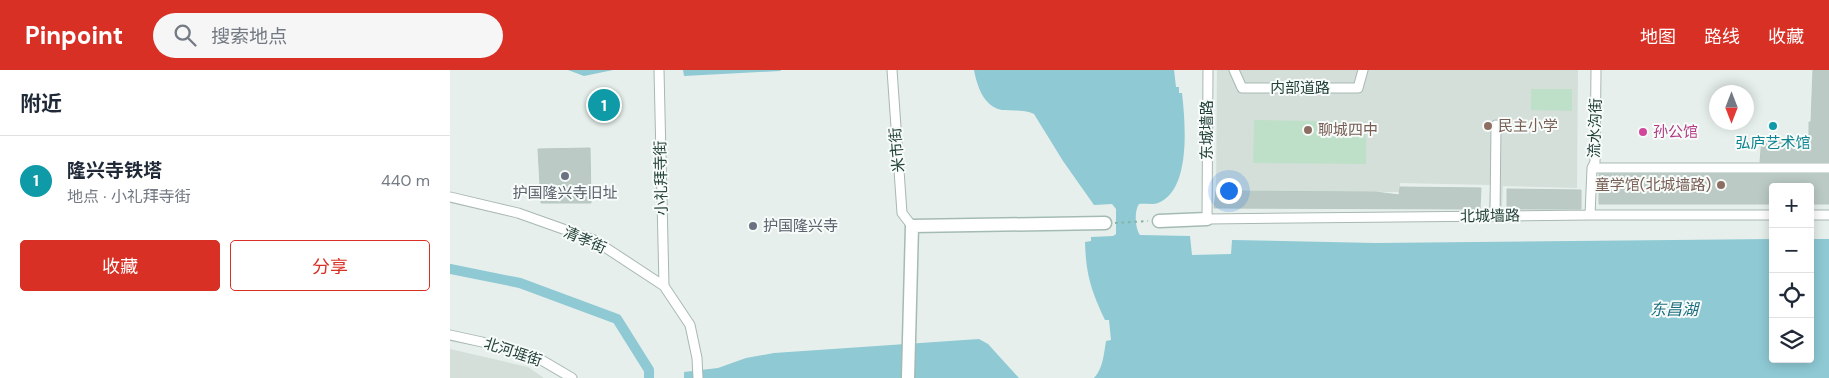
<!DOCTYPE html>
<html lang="zh">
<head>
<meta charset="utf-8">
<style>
  body { margin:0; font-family:"DM Sans","Noto Sans SC",sans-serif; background:#f6f6f7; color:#1f2937 }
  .controls { position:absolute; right:15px; bottom:15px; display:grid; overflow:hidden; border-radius:5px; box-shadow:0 2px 12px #0003 }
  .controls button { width:45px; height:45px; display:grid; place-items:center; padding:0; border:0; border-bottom:1px solid #e0e1e3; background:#fff; color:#1f2937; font:25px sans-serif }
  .compass { position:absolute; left:1259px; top:15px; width:45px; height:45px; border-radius:50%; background:#fff; box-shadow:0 2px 12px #0003; rotate:180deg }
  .you { position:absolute; left:778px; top:120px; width:18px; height:18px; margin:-12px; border:4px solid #fff; border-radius:50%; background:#1a73e8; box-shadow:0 0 0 8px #1a73e833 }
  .badge { display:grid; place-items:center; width:32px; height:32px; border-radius:50%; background:#d93025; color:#fff; font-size:16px; font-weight:700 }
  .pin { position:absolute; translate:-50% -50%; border:2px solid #fff; box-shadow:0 1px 5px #0006 }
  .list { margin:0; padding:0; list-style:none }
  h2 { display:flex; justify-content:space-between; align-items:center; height:65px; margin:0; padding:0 20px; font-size:21px }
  h2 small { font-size:16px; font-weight:400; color:#747a83 }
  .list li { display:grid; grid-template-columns:32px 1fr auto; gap:15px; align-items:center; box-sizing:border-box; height:90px; padding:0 20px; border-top:1px solid #e0e1e3 }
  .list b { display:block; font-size:19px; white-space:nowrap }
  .list p { margin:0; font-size:16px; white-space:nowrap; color:#747a83 }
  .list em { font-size:16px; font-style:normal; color:#747a83 }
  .actions { display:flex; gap:10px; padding:15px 20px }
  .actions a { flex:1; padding:11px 0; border:1px solid #d93025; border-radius:5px; text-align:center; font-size:18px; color:#d93025 }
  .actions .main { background:#d93025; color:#fff }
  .icon { flex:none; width:28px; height:28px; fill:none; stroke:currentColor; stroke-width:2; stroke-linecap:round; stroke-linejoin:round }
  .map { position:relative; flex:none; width:1379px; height:308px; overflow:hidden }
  header { display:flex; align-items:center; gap:30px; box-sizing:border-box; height:70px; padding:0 25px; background:#d93025; color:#fff }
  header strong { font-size:24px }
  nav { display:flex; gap:28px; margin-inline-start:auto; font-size:18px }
  .search { width:350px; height:45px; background:#f6f6f7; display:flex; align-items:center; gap:12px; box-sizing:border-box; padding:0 18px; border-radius:28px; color:#747a83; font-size:19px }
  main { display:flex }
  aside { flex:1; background:#fff }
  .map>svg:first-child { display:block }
  .built { fill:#d4dfda }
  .green { fill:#bfe0c8 }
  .water { fill:#8ec9d4 }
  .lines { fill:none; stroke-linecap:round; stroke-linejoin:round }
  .canal { stroke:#8ec9d4; stroke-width:10 }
  .building { fill:#bbcac4; stroke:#b8c9c2 }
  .street-casing { stroke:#a8b8b2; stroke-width:11 }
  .secondary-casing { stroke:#a4bbb3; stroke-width:15 }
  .path { stroke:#86b3a5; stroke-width:2; stroke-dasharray:2.5 4; stroke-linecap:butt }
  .street { stroke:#fff; stroke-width:9 }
  .secondary { stroke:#fff; stroke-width:12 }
  .education-dot { fill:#8d6e63; stroke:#f7fbf9; stroke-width:2 }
  .culture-dot { fill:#0f9aa8; stroke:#f7fbf9; stroke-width:2 }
  .hotel-dot { fill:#d1479c; stroke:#f7fbf9; stroke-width:2 }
  .worship-dot { fill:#6b7280; stroke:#f7fbf9; stroke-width:2 }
  .labels { text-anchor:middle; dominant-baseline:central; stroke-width:4; stroke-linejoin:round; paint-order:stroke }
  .street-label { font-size:15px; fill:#24423a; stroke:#f7fbf9 }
  .education-label { font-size:15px; fill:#785e54; stroke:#f7fbf9; text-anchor:start }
  .hotel-label { font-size:15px; fill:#b23c85; stroke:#f7fbf9; text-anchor:start }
  .culture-label { font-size:15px; fill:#0d838f; stroke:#f7fbf9 }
  .worship-label { font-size:15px; fill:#5b616d; stroke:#f7fbf9 }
  .water-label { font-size:16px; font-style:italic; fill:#1c6f80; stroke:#f7fbf9 }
</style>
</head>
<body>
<header>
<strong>Pinpoint</strong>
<div class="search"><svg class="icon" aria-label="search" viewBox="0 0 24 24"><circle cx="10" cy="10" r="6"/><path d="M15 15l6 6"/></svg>搜索地点</div>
<nav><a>地图</a><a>路线</a><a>收藏</a></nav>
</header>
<main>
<aside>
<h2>附近<small></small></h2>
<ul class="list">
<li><span class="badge" style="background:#0f9aa8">1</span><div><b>隆兴寺铁塔</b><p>地点 · 小礼拜寺街</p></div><em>440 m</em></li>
</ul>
<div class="actions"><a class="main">收藏</a><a>分享</a></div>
</aside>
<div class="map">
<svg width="1379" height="308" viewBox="0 0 1379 308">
  <rect width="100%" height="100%" fill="#e6efeb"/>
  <!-- built -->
  <path class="built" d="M767,0H1128L1127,118L1053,116L1052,140H1039L1040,115L950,113V122L766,121Z
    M0,279L78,297L94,308H0Z"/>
  <!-- green -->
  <path class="green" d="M1081,19H1122V41L1081,40Z
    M804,50L916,52V94L803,93Z"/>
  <!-- water -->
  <path class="water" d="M118,0H163L134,6Z
    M233,0H331L330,1L234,6Z
    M524,0H724L726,17H729V23H732C735,50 742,120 708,133C703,135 695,133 689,134C684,141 685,158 690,165L740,166L742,185L781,184L782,170L925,173L1323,169V289H1360V169H1379V308H644C653,299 654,283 656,271L661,270L659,250H655C641,220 636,205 635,172L641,171V167L663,166L666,164V139L662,134L644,135L613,91L584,44C574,39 563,41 552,40C534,37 527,16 524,0Z
    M529,269L538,274L569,308H234V302L268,298L296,288L324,283Z"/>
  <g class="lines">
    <!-- canal -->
    <path class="canal" d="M0,199L70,213L167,249L199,300V308"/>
  </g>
  <!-- building -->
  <path class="building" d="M1363,0H1379V92H1310L1312,68L1359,71V52H1361Z
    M140,78L141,133H91L88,79Z
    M1149,104H1379V134H1360V117H1323V134H1149Z
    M950,117L1031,118L1030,139L764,138L766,121L925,122L949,125Z
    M1057,119L1131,120V139H1057Z"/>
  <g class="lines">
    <defs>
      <path id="street" d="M209,0L214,216
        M442,0L452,143L462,156
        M758,0L757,149L1140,145H1323
        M784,0L792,18H908L913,0
        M1142,98H1379
        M0,127L68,143L144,170L214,216L240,255L247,288L248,308
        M1140,145L1142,98L1145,92L1146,0
        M1360,145H1379
        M1045,146L1046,55
        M0,265L32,272L88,288L122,308"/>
      <path id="secondary" d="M709,151L757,149
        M458,308L462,156L655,153"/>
    </defs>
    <!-- street casing -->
    <use href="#street" class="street-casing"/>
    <!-- secondary casing -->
    <use href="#secondary" class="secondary-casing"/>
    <!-- path -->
    <path class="path" d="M665,153L698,151"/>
    <!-- street -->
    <use href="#street" class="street"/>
    <!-- secondary -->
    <use href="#secondary" class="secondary"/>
  </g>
  <!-- markers -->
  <g class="education-dot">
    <circle cx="1038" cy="56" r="5"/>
    <circle cx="858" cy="60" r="5"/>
    <circle cx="1271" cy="115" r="5"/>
  </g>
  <circle class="culture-dot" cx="1323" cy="56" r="5"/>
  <circle class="hotel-dot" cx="1193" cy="62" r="5"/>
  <g class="worship-dot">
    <circle cx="115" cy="106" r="5"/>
    <circle cx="303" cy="156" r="5"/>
  </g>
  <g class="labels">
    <!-- street labels -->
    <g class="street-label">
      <text x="850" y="18">内部道路</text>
      <text transform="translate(1145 58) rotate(-88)">流水沟街</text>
      <text transform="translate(757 60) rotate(-90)">东城墙路</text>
      <text transform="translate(447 80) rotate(-95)">米市街</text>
      <text transform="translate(211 108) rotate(-91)">小礼拜寺街</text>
      <text transform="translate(1040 146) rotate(-1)">北城墙路</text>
      <text transform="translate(135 170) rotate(24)">清孝街</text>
      <text transform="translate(63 282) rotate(18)">北河堐街</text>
    </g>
    <!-- education labels -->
    <g class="education-label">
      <text x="1048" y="56">民主小学</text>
      <text x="868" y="60">聊城四中</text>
      <text x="1261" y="115" text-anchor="end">童学馆(北城墙路)</text>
    </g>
    <!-- hotel labels -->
    <g class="hotel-label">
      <text x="1203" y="62">孙公馆</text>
    </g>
    <!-- culture labels -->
    <g class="culture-label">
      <text x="1323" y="73">弘庐艺术馆</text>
    </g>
    <!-- worship labels -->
    <g class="worship-label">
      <text x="115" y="123">护国隆兴寺旧址</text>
      <text x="313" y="156" text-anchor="start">护国隆兴寺</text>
    </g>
    <!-- water labels -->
    <g class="water-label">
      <text x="1224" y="239">东昌湖</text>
    </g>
  </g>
</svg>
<div class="controls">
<button>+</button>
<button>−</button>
<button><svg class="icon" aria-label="locate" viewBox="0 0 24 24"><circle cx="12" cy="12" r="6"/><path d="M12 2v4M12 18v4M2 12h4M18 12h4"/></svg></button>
<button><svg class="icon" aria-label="layers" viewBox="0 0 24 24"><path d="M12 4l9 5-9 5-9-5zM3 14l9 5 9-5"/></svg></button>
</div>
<svg class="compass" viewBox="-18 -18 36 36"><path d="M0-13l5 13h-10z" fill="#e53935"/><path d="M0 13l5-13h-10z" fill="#747a83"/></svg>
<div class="you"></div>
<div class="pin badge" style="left:154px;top:35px;background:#0f9aa8">1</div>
</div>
</main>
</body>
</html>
